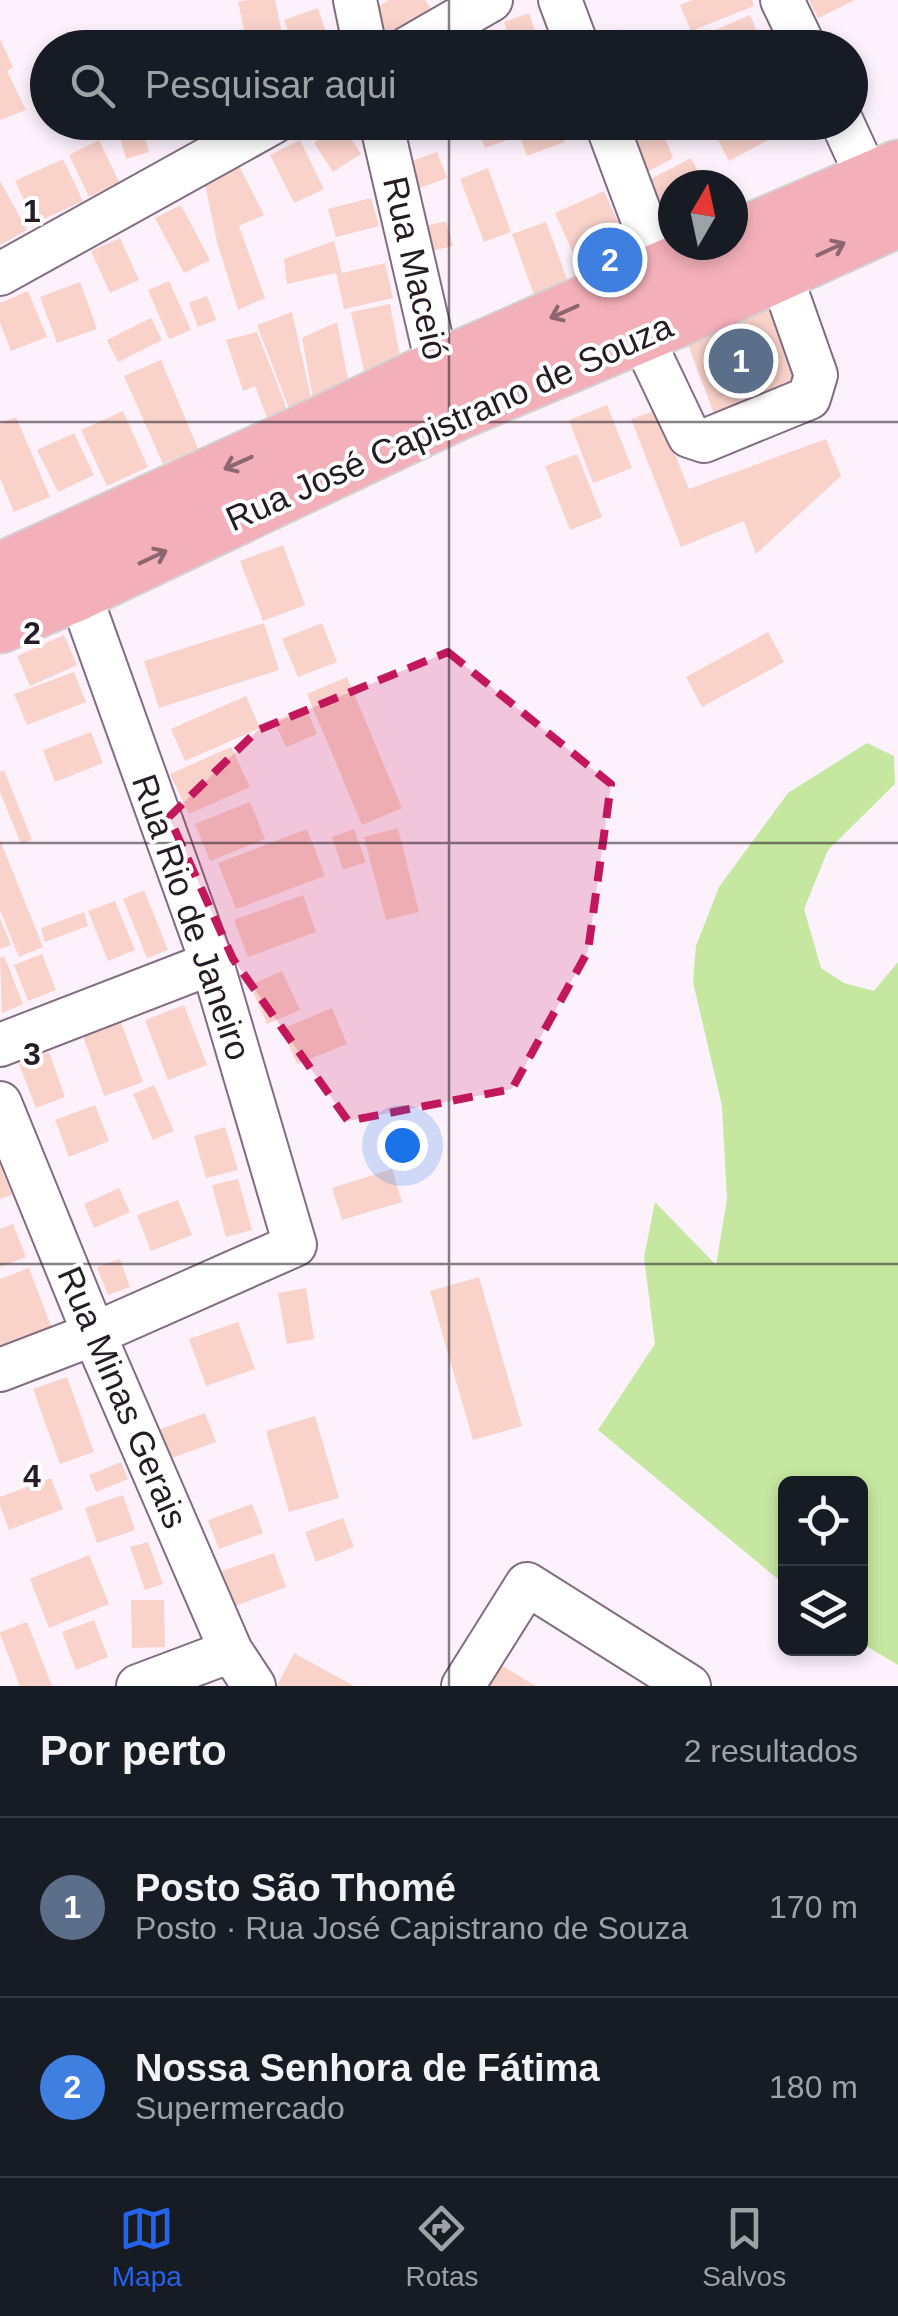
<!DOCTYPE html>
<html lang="pt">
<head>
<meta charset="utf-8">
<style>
  body { margin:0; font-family:Helvetica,sans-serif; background:#242831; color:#f1f3f6 }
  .controls { position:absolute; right:30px; bottom:30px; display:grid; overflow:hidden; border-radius:15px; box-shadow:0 5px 15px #0003 }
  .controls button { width:90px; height:90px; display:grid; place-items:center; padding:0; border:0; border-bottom:2px solid #363941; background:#171b24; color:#f1f3f6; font:50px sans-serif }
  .compass { position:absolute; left:658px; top:170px; width:90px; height:90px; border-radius:50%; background:#171b24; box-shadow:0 5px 15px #0003; rotate:9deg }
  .you { position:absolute; left:402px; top:1145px; width:35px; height:35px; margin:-25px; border:8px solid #fff; border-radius:50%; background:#1a73e8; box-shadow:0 0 0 15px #1a73e833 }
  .badge { display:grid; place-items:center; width:65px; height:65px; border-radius:50%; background:#2563eb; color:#fff; font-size:32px; font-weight:700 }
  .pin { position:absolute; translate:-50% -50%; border:5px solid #fff; box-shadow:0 2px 10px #0006 }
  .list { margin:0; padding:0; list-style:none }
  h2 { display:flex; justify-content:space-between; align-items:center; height:130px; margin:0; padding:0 40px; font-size:42px }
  h2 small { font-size:32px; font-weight:400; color:#9ea1a6 }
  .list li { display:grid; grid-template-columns:65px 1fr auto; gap:30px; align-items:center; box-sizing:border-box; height:180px; padding:0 40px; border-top:2px solid #363941 }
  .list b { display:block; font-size:38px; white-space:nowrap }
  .list p { margin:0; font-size:32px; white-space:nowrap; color:#9ea1a6 }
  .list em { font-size:32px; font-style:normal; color:#9ea1a6 }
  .icon { flex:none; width:55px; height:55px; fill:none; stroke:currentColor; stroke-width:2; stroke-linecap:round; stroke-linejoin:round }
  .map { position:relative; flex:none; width:898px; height:1686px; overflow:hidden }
  .search { position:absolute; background:#171b24; box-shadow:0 5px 15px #0003; left:30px; right:30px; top:30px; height:110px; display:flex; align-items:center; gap:25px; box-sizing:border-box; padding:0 35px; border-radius:55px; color:#9ea1a6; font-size:38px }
  .sheet { height:490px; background:#171b24 }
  nav { display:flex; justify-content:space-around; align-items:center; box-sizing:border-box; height:140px; border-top:2px solid #363941; background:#171b24; font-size:28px; color:#9ea1a6 }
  nav a { display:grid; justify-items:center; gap:5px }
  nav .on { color:#2563eb }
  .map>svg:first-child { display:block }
  .green { fill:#c5e7a0 }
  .building { fill:#f9d2ca }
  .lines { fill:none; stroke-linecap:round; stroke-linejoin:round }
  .minor-casing { stroke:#826c82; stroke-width:46 }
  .major-casing { stroke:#d3d2d3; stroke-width:59 }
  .minor { stroke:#fff; stroke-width:42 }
  .major { stroke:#f4b0ba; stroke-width:55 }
  .oneway { stroke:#8c6670 }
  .marked { fill:#c2185b; fill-opacity:0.2; stroke:#c2185b; stroke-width:8; stroke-dasharray:20 12; stroke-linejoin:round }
  .grid { fill:none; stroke:#251c25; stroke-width:2.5; stroke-opacity:0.55 }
  .labels { text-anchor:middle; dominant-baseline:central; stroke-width:8; stroke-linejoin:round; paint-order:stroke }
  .street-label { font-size:35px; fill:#251c25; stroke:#fff }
  .grid-label { font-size:32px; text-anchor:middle; font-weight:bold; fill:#251c25; stroke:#fff; stroke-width:8; stroke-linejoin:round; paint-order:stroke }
</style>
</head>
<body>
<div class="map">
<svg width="898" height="1686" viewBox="0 0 898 1686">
  <rect width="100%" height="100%" fill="#fdf2fc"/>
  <!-- green -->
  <path class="green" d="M867,743L894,756L895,784L828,850L804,909L821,968L844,983L874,991L898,962V1665L861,1643L860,1484H786L785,1585L598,1430L655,1344L644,1257L655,1202L716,1265L727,1199L722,1106L693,982L696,946L719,887L788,793Z"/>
  <!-- building -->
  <path class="building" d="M248,0H275L285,48H248L238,2Z
    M389,0H425L433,12L384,44L365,15Z
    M693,0H752L754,6L691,31L680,5Z
    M809,0H855L818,18Z
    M318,8L331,48H294L284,20Z
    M529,13L541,48H514L504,22Z
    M750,15L764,48H689L687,42Z
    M622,29L628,48H587Z
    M0,39L13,67L7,71L26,110L0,120Z
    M116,122H140L149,152L126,159Z
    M475,122H538L540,128L485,148Z
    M630,122H659L673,158L631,181L612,132Z
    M746,122H802L729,161L717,138Z
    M342,125L361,154L333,172L314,143Z
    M559,126L565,142L527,156L521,140Z
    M99,140L119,182L89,197L69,155Z
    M300,140L324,189L294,203L270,155Z
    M437,152L447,178L401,195L396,167Z
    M691,158L705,185H673V201L661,207L647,181Z
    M63,159L83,201L35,223L15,181Z
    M238,164L264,215L239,226L265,298L238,310L217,242L205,184Z
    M488,168L511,232L484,242L460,179Z
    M0,181L27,230L0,245Z
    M604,191L632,253L583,275L555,213Z
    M371,198L379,226L336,237L328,209Z
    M181,205L210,260L184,273L155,218Z
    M446,221L453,246L414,255L408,230Z
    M546,222L570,287L536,300L512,234Z
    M120,238L139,280L110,293L91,251Z
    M334,241L342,273L385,263L393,298L344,309L336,273L287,284L284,259Z
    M169,281L191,330L169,339L148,290Z
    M80,282L97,329L57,343L40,297Z
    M28,291L47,337L11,351L0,323V303Z
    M207,296L216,320L198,327L189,303Z
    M765,301L799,391L717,422L683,331Z
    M390,304L400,357L365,375L351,312Z
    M292,312L312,402L290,411L257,325Z
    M151,318L162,340L118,362L107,340Z
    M337,322L349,385L314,403L302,338Z
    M257,332L288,412L268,420L255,386L243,391L226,340Z
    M161,360L198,449L163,464L124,376Z
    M607,405L632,468L593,483L569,420Z
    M657,410L689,489L826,439L841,476L756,554L744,521L681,547L631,419Z
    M123,411L148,467L107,486L81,430Z
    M16,417L50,497L14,512L0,478V424Z
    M74,433L94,475L58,492L37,450Z
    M577,454L602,517L570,530L545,466Z
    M283,545L305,605L263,621L240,561Z
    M264,623L279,670L159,708L144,661Z
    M322,623L337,662L298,677L282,639Z
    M768,632L784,662L702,707L686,677Z
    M64,635L77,665L30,686L17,656Z
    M74,672L86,702L27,725L14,694Z
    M347,677L402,808L362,825L307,694Z
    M246,696L260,728L185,761L171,729Z
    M306,708L317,734L286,747L274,721Z
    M91,732L103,763L55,782L43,750Z
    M231,747L250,787L189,814L170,774Z
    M4,770L32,840L21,844L0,792V772Z
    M250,802L265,839L210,861L195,824Z
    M398,828L419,912L386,920L364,837Z
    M307,829L325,876L236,909L218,863Z
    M354,829L366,862L343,870L332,837Z
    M0,840L43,947L19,957L0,910Z
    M144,890L168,950L147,958L123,899Z
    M303,895L316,932L248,957L234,920Z
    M115,901L135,950L108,961L88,911Z
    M84,912L88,926L45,942L41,928Z
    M0,918L11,945L0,949Z
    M42,954L56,990L28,1001L14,965Z
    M4,956L23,1004L2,1013L0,958Z
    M282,971L300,1010L267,1024L250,985Z
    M184,1005L207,1065L168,1080L145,1020Z
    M332,1008L347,1044L297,1064L282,1029Z
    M121,1022L143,1082L104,1096L83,1036Z
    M49,1052L65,1097L36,1108L19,1064Z
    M154,1085L174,1131L153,1140L133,1094Z
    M95,1105L109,1141L69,1157L55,1120Z
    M225,1127L238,1170L206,1178L194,1136Z
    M0,1165L12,1195L0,1199Z
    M392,1169L402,1202L342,1220L332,1188Z
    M238,1179L252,1230L226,1237L212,1185Z
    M119,1188L130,1212L94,1228L84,1204Z
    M178,1200L192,1235L151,1251L137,1215Z
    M13,1224L26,1257L0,1267V1229Z
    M120,1259L130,1287L108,1295L97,1267Z
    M29,1268L51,1326L0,1345V1279Z
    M479,1277L522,1426L473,1440L430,1291Z
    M306,1288L314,1339L287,1344L278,1293Z
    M238,1322L255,1369L206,1386L189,1339Z
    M67,1377L94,1452L60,1464L33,1389Z
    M205,1413L216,1442L169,1459L158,1430Z
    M315,1416L339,1498L289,1512L266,1431Z
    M121,1462L128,1479L96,1492L89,1475Z
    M51,1478L63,1509L9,1530L0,1505V1497Z
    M123,1495L135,1530L97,1543L85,1508Z
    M252,1504L263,1533L219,1549L208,1520Z
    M343,1518L354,1547L316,1562L305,1532Z
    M148,1542L163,1584L145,1590L130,1547Z
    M274,1553L286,1587L235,1606L222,1571Z
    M89,1555L109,1604L49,1628L30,1579Z
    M131,1600H164L165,1647L132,1648Z
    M94,1620L108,1657L76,1670L62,1632Z
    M27,1622L52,1686H20L0,1634V1632Z
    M294,1653L354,1686H277Z
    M501,1665L536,1686H489Z"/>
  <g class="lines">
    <defs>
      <path id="minor" d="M355,0L365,48
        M560,0L578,48
        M782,0L805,48
        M408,48L491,0
        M381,122L438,368L448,393
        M606,122L672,299
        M842,122L882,209
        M0,274L274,122
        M641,335L689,436L704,441L809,398L816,375L780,273
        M0,1045L212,963
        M0,1103L94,1334L231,1651L254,1686
        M0,1370L94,1334L295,1245L212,963L79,592
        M138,1686L231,1651
        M463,1686L527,1584L689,1686"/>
      <path id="major" d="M733,239L898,168
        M0,571L294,437L438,368L718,245
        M0,625L79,592L455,413L680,318L898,219"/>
    </defs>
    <!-- minor casing -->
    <use href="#minor" class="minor-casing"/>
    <!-- major casing -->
    <use href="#major" class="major-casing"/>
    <!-- minor -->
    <use href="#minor" class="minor"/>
    <!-- major -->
    <use href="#major" class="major"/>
  </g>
  <!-- one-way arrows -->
  <defs><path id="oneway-shaft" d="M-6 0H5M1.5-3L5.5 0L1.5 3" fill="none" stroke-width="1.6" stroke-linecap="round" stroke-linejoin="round" transform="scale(2.5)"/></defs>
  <g class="oneway">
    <use href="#oneway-shaft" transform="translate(831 249) rotate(-25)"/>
    <use href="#oneway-shaft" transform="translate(564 312) rotate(156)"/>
    <use href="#oneway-shaft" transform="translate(238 463) rotate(156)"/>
    <use href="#oneway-shaft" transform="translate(153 557) rotate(-25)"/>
  </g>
  <!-- marked area -->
  <path class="marked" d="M448,652L611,784L588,951L512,1089L348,1121L233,959L169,817L258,730Z"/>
  <!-- grid -->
  <path class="grid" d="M449,0V48M449,122V1686M0,422H898M0,843H898M0,1264H898"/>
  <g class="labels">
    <!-- street labels -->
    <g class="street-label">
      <text transform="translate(416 268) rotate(77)">Rua Maceió</text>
      <text transform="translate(449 422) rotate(-24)">Rua José Capistrano de Souza</text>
      <text transform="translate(192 917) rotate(71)">Rua Rio de Janeiro</text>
      <text transform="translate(123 1397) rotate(67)">Rua Minas Gerais</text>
    </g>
  </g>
  <g class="grid-label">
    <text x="32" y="222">1</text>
    <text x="32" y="644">2</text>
    <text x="32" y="1065">3</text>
    <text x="32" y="1487">4</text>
  </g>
</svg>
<div class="controls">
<button><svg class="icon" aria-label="locate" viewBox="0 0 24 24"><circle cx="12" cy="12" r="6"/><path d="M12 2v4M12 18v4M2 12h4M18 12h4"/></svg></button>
<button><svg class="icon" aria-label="layers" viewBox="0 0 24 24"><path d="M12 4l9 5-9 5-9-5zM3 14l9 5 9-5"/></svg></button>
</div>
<svg class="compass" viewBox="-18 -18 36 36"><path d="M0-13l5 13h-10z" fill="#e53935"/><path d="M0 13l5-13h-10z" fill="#9ea1a6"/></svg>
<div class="you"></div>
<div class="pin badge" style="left:741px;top:361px;background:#5c6f8a">1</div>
<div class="pin badge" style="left:610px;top:260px;background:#3f7fe0">2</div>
<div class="search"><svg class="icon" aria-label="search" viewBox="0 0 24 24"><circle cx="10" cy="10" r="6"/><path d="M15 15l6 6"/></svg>Pesquisar aqui</div>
</div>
<section class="sheet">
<h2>Por perto<small>2 resultados</small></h2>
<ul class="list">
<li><span class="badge" style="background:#5c6f8a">1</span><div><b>Posto São Thomé</b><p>Posto · Rua José Capistrano de Souza</p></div><em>170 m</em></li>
<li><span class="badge" style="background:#3f7fe0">2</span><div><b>Nossa Senhora de Fátima</b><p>Supermercado</p></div><em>180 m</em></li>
</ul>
</section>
<nav>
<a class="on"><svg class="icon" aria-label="map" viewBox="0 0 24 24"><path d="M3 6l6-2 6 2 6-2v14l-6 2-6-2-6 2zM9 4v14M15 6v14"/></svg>Mapa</a>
<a><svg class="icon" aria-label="directions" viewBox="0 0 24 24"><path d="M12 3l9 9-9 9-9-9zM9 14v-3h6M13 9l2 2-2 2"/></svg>Rotas</a>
<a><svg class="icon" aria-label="saved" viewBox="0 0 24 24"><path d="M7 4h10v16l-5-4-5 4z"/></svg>Salvos</a>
</nav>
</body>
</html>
